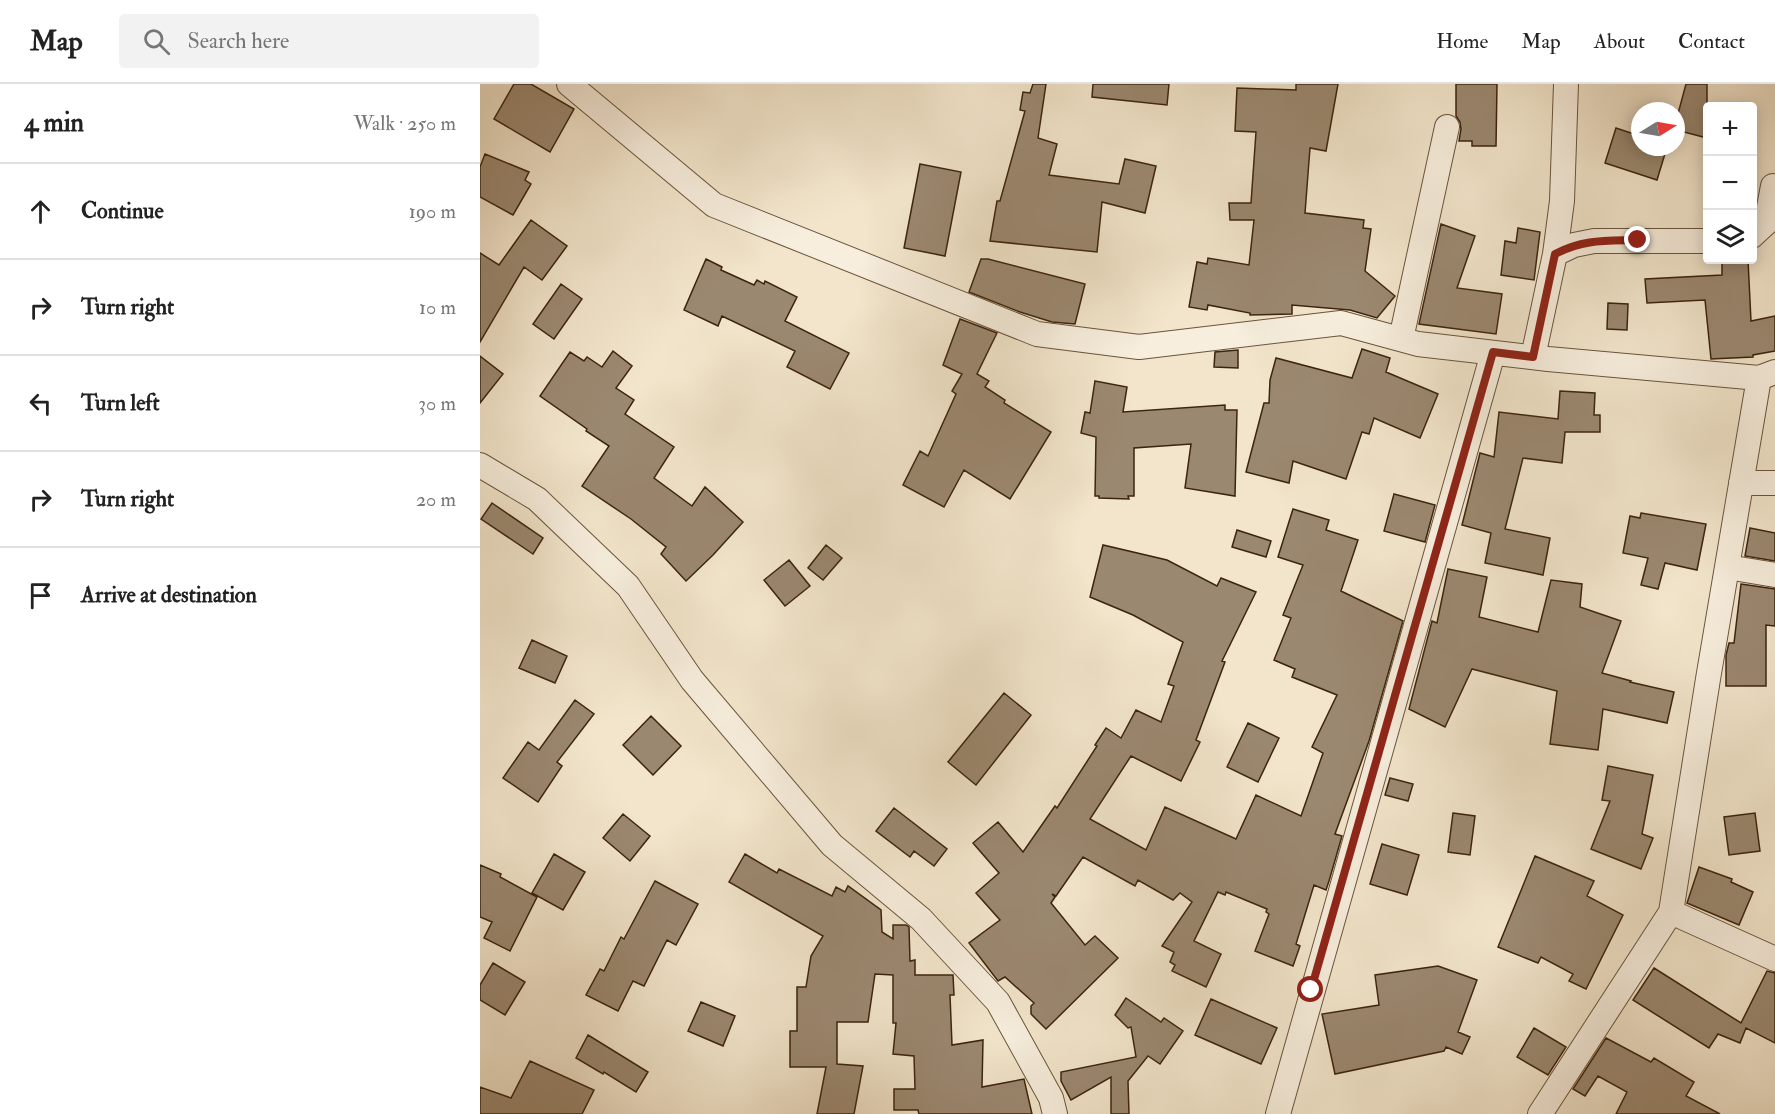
<!DOCTYPE html>
<html lang="en">
<head>
<meta charset="utf-8">
<style>
  body { margin:0; font-family:"IM FELL Double Pica",serif; background:#f2f2f2; color:#222 }
  .controls { position:absolute; right:18px; top:18px; display:grid; overflow:hidden; border-radius:6px; box-shadow:0 3px 15px #0003 }
  .controls button { width:54px; height:54px; display:grid; place-items:center; padding:0; border:0; border-bottom:2px solid #e0e0e0; background:#fff; color:#222; font:30px sans-serif }
  .compass { position:absolute; left:1151px; top:18px; width:54px; height:54px; border-radius:50%; background:#fff; box-shadow:0 3px 15px #0003; rotate:79deg }
  .stop { position:absolute; width:18px; height:18px; margin:-14px; border:4px solid #8f2418; border-radius:50%; background:#fff }
  .stop.end { background:#8f2418; border-color:#fff; box-shadow:0 2px 6px #0008 }
  .list { margin:0; padding:0; list-style:none }
  h2 { display:flex; justify-content:space-between; align-items:center; height:78px; margin:0; padding:0 24px; font-size:26px }
  h2 small { font-size:20px; font-weight:400; color:#767676 }
  .list li { display:grid; grid-template-columns:39px 1fr auto; gap:18px; align-items:center; box-sizing:border-box; height:96px; padding:0 24px; border-top:2px solid #e0e0e0 }
  .list b { display:block; font-size:22px; white-space:nowrap }
  .list em { font-size:20px; font-style:normal; color:#767676 }
  .icon { flex:none; width:33px; height:33px; fill:none; stroke:currentColor; stroke-width:2; stroke-linecap:round; stroke-linejoin:round }
  .map { position:relative; flex:none; width:1295px; height:1030px; overflow:hidden }
  header { display:flex; align-items:center; gap:36px; box-sizing:border-box; height:84px; padding:0 30px; background:#fff; border-bottom:2px solid #e0e0e0 }
  header strong { font-size:28px }
  nav { display:flex; gap:33px; margin-inline-start:auto; font-size:21px }
  .search { width:420px; height:54px; background:#f2f2f2; display:flex; align-items:center; gap:15px; box-sizing:border-box; padding:0 21px; border-radius:6px; color:#767676; font-size:22px }
  main { display:flex }
  aside { flex:1; background:#fff }
  .map>svg:first-child { display:block }
  .building { fill:#9b8870; stroke:#3c240d; stroke-width:1.5 }
  .lines { fill:none; stroke-linecap:round; stroke-linejoin:round }
  .minor-casing { stroke:#6a543c; stroke-width:26 }
  .minor { stroke:#f7eedd; stroke-width:24 }
  .route { stroke:#8f2418; stroke-width:8 }
</style>
</head>
<body>
<header>
<strong>Map</strong>
<div class="search"><svg class="icon" aria-label="search" viewBox="0 0 24 24"><circle cx="10" cy="10" r="6"/><path d="M15 15l6 6"/></svg>Search here</div>
<nav><a>Home</a><a>Map</a><a>About</a><a>Contact</a></nav>
</header>
<main>
<aside>
<h2>4 min<small>Walk · 250 m</small></h2>
<ul class="list">
<li><svg class="icon" aria-label="ahead" viewBox="0 0 24 24"><path d="M12 20V5M6 11l6-6 6 6"/></svg><div><b>Continue</b></div><em>190 m</em></li>
<li><svg class="icon" aria-label="right" viewBox="0 0 24 24"><path d="M7 20v-9h11M14 6l5 5-5 5"/></svg><div><b>Turn right</b></div><em>10 m</em></li>
<li><svg class="icon" aria-label="left" viewBox="0 0 24 24"><path d="M17 20v-9H6M10 6l-5 5 5 5"/></svg><div><b>Turn left</b></div><em>30 m</em></li>
<li><svg class="icon" aria-label="right" viewBox="0 0 24 24"><path d="M7 20v-9h11M14 6l5 5-5 5"/></svg><div><b>Turn right</b></div><em>20 m</em></li>
<li><svg class="icon" aria-label="arrive" viewBox="0 0 24 24"><path d="M6 21V4h12l-3 4 3 4H6"/></svg><div><b>Arrive at destination</b></div></li>
</ul>
</aside>
<div class="map">
<svg width="1295" height="1030" viewBox="0 0 1295 1030">
  <rect width="100%" height="100%" fill="#f2e5cb"/>
  <filter id="stains"><feTurbulence type="fractalNoise" baseFrequency=".00333" numOctaves="4"/><feColorMatrix values="0 0 0 0 .2 0 0 0 0 .09 0 0 0 0 .02 0 0 0 .5 -.17"/></filter>
  <radialGradient id="worn" r=".72"><stop offset=".6" stop-color="#630" stop-opacity="0"/><stop offset="1" stop-color="#630" stop-opacity=".3"/></radialGradient>
  <!-- building -->
  <path class="building" d="M34,0H51L94,25L70,68L14,35Z
    M553,0H566L558,54L577,60L569,91L639,100L645,75L676,82L665,129L622,118L617,168L510,157L517,117H520L545,27L540,26L543,8L550,9Z
    M613,0H689L687,21L612,13Z
    M816,0H858L846,67L830,64L825,129L884,136L883,144L891,145L885,187L915,212L897,234L870,226L812,221V230L770,231V229L728,221L727,226L709,223L717,178L727,180L728,174L769,181L774,136H750L749,119H771L776,48L755,47L757,4L816,6Z
    M976,0H1017L1016,62H992V57H979L981,45L980,38L976,32Z
    M1206,0H1227V54L1196,46V37Z
    M1136,44L1160,52V63H1187L1177,96L1125,79Z
    M5,70L49,88L45,96L51,100L33,131L0,113V83Z
    M440,80L481,88L465,172L424,164Z
    M51,136L87,162L62,196L44,183L0,258V169L19,181Z
    M961,140L995,152L977,204L1022,210L1016,250L939,240Z
    M1038,144L1060,148L1054,196L1021,191L1025,157L1036,159Z
    M226,175L242,183L241,186L274,201L277,196L284,200L285,197L317,213L305,237L369,269L350,305L307,283L315,267L242,232L238,242L204,226Z
    M501,175H508L605,200L595,240L572,238L540,228L489,208Z
    M1242,176H1268L1271,237L1295,232V267L1273,271V273L1231,275L1225,216L1167,219L1165,195L1242,191Z
    M81,200L102,215L74,255L53,240Z
    M1128,219L1148,220L1147,246L1127,245Z
    M480,235L517,249L497,290L509,297L505,303L525,316L524,319L571,348L530,415L484,386L464,423L423,401L440,367L448,372L476,310L472,307L482,290L463,281Z
    M882,265L910,274L906,288L958,310L940,354L894,334L889,350L882,348L866,395L813,377L809,399L766,388L784,319H789L790,296L796,274L872,294Z
    M758,266V284L734,283L735,268Z
    M133,267L152,282L136,304L154,316L145,330L194,363L174,394L212,422L225,403L263,438L233,471L206,497L181,470L186,463L151,435L102,402L129,362L106,347L107,345L60,312L90,268L104,277L107,273L122,283Z
    M0,272L23,290L0,319Z
    M615,297L647,303L643,328L745,321V326H757L755,412L705,404L711,360L654,364V412H648L649,415L619,414V412H615L616,353L601,349L605,328L610,329Z
    M1080,307L1115,309L1114,331H1120V348H1085L1082,379L1043,374L1025,445L1070,454L1063,491L1005,479L1011,449L982,441L1000,369L1014,373L1019,328L1078,335Z
    M914,410L955,421L945,458L904,447Z
    M12,419L63,454L53,470L1,435Z
    M813,425L849,436L846,446L878,456L861,507L923,537L889,657L855,750L862,752L849,797L846,806L834,801L816,860L820,862L813,882L775,867L789,830L786,828L787,825L746,808L745,811L738,808L714,857L741,870L726,903L692,887L695,881L690,878L694,868L682,862L712,818L700,809L693,816L658,796L655,802L603,773L576,812L572,810L575,813L571,819L605,861L615,852L638,874L566,945L551,930V922L554,919L525,893L518,897L489,859L520,836L496,809L519,789L493,759L518,738L543,768L575,722L577,724L617,662L615,661L626,644L641,654L656,626L681,638L694,602L688,600L703,558L653,531L610,513L623,461L687,476L737,502L741,494L776,508L742,577L745,578L716,656L720,658L701,697L651,672L610,735L666,766L685,723L756,755L776,711L821,732L843,669L832,663L857,611L812,593L815,585L794,576L811,534L803,531L823,481L798,473Z
    M1161,429L1226,440L1217,486L1185,479L1178,505L1161,501L1168,474L1143,469L1150,432L1160,434Z
    M1270,444L1295,449V477L1265,472Z
    M757,446L791,457L786,473L752,463Z
    M346,461L362,474L343,496L328,484Z
    M309,476L330,502L305,522L284,496Z
    M968,485L1007,493L999,533L1058,548L1071,496L1102,500L1100,523L1141,537L1122,589L1151,597L1150,598L1194,608L1187,639L1123,625L1118,666L1070,660L1077,607L992,585L965,643L929,625L952,537L957,539Z
    M1261,500L1295,505V542L1286,541V602H1246V571L1249,559H1254Z
    M52,556L87,572L75,599L39,584Z
    M524,609L551,631L496,701L468,678Z
    M95,616L114,630L77,678L82,682L58,718L23,694L48,658L59,666Z
    M171,632L201,662L173,691L143,661Z
    M768,639L799,654L778,698L747,683Z
    M1128,682L1173,691L1162,750L1173,754L1161,785L1111,765L1130,717L1122,716Z
    M910,694L933,700L928,717L905,711Z
    M414,724L467,765L454,782L434,767L430,773L396,747Z
    M973,729L995,732L990,771L968,768Z
    M1275,729L1280,767L1249,771L1244,733Z
    M143,730L170,752L150,777L123,754Z
    M902,760L939,771L927,811L890,800Z
    M74,770L105,788L83,826L52,809Z
    M265,770L297,789L299,785L352,812L356,803L365,808L368,802L401,826L402,848L413,855V841H426L429,843L430,877L435,876V891H473L474,911H470L472,961L503,956L502,1003L544,995L552,1030H439L438,1026H414V1005H435L434,972L413,970L416,939H413V891L395,890L388,938H357V980L383,982L374,1030H337L346,983H310V947H317V903H326L331,872L343,852L249,798Z
    M1055,772L1114,797L1107,812L1143,831L1106,905L1089,897L1093,890L1061,873L1058,879L1018,863Z
    M0,781L21,790L20,793L57,813L30,867L4,854L12,838L0,833Z
    M1219,783L1252,795L1251,798L1273,808L1259,841L1207,819Z
    M175,797L218,820L196,861L187,856L164,902L153,897L138,927L106,911L120,885L124,887L141,853L144,855Z
    M13,879L45,898L25,931L0,916V901Z
    M958,882L997,896L978,948L990,953L982,970L966,963L964,967L855,990L842,930L899,921L895,891Z
    M1174,884L1261,939L1287,887L1295,889V959L1266,944L1260,959L1238,950L1229,964L1153,916Z
    M646,914L681,938L684,934L703,947L680,980L668,972L648,997L649,1030H631V993L591,1016L581,997V988L656,973L651,943L648,944L635,931Z
    M731,915L797,944L781,980L715,951Z
    M221,918L255,932L243,962L208,947Z
    M1054,944L1086,963L1068,991L1037,973Z
    M108,951L168,988L156,1008L124,988L123,990L96,974Z
    M1126,954L1171,978L1174,974L1214,998L1206,1012L1240,1030H1136L1147,1008L1118,992L1105,1012L1093,1005Z
    M50,977L114,1006L102,1030H0V1003L31,1014Z"/>
  <g class="lines">
    <defs>
      <path id="minor" d="M89,0L234,121L557,250L659,263L861,239L938,260L1068,275L1279,294L1295,288
        M1272,152L1286,139L1293,102
        M1075,170L1094,161L1114,157H1228
        M921,255L967,43
        M1053,273L1075,170L1082,117L1086,0
        M0,381L57,415L148,502L212,596L352,761L441,835L518,918L571,1014L575,1030
        M1261,399H1295
        M1247,483L1295,491
        M1191,828L1295,875
        M798,1030L1013,269
        M1060,1030L1191,828L1228,595L1279,294"/>
    </defs>
    <!-- minor casing -->
    <use href="#minor" class="minor-casing"/>
    <!-- minor -->
    <use href="#minor" class="minor"/>
  </g>
  <g class="lines">
    <!-- route -->
    <path class="route" d="M831,906L1013,268L1053,273L1075,170C1104,155 1125,157 1158,156"/>
  </g>
  <rect width="100%" height="100%" filter="url(#stains)"/>
  <rect width="100%" height="100%" fill="url(#worn)"/>
</svg>
<div class="controls">
<button>+</button>
<button>−</button>
<button><svg class="icon" aria-label="layers" viewBox="0 0 24 24"><path d="M12 4l9 5-9 5-9-5zM3 14l9 5 9-5"/></svg></button>
</div>
<svg class="compass" viewBox="-18 -18 36 36"><path d="M0-13l5 13h-10z" fill="#e53935"/><path d="M0 13l5-13h-10z" fill="#767676"/></svg>
<div class="stop" style="left:831px;top:906px"></div>
<div class="stop end" style="left:1158px;top:156px"></div>
</div>
</main>
</body>
</html>
